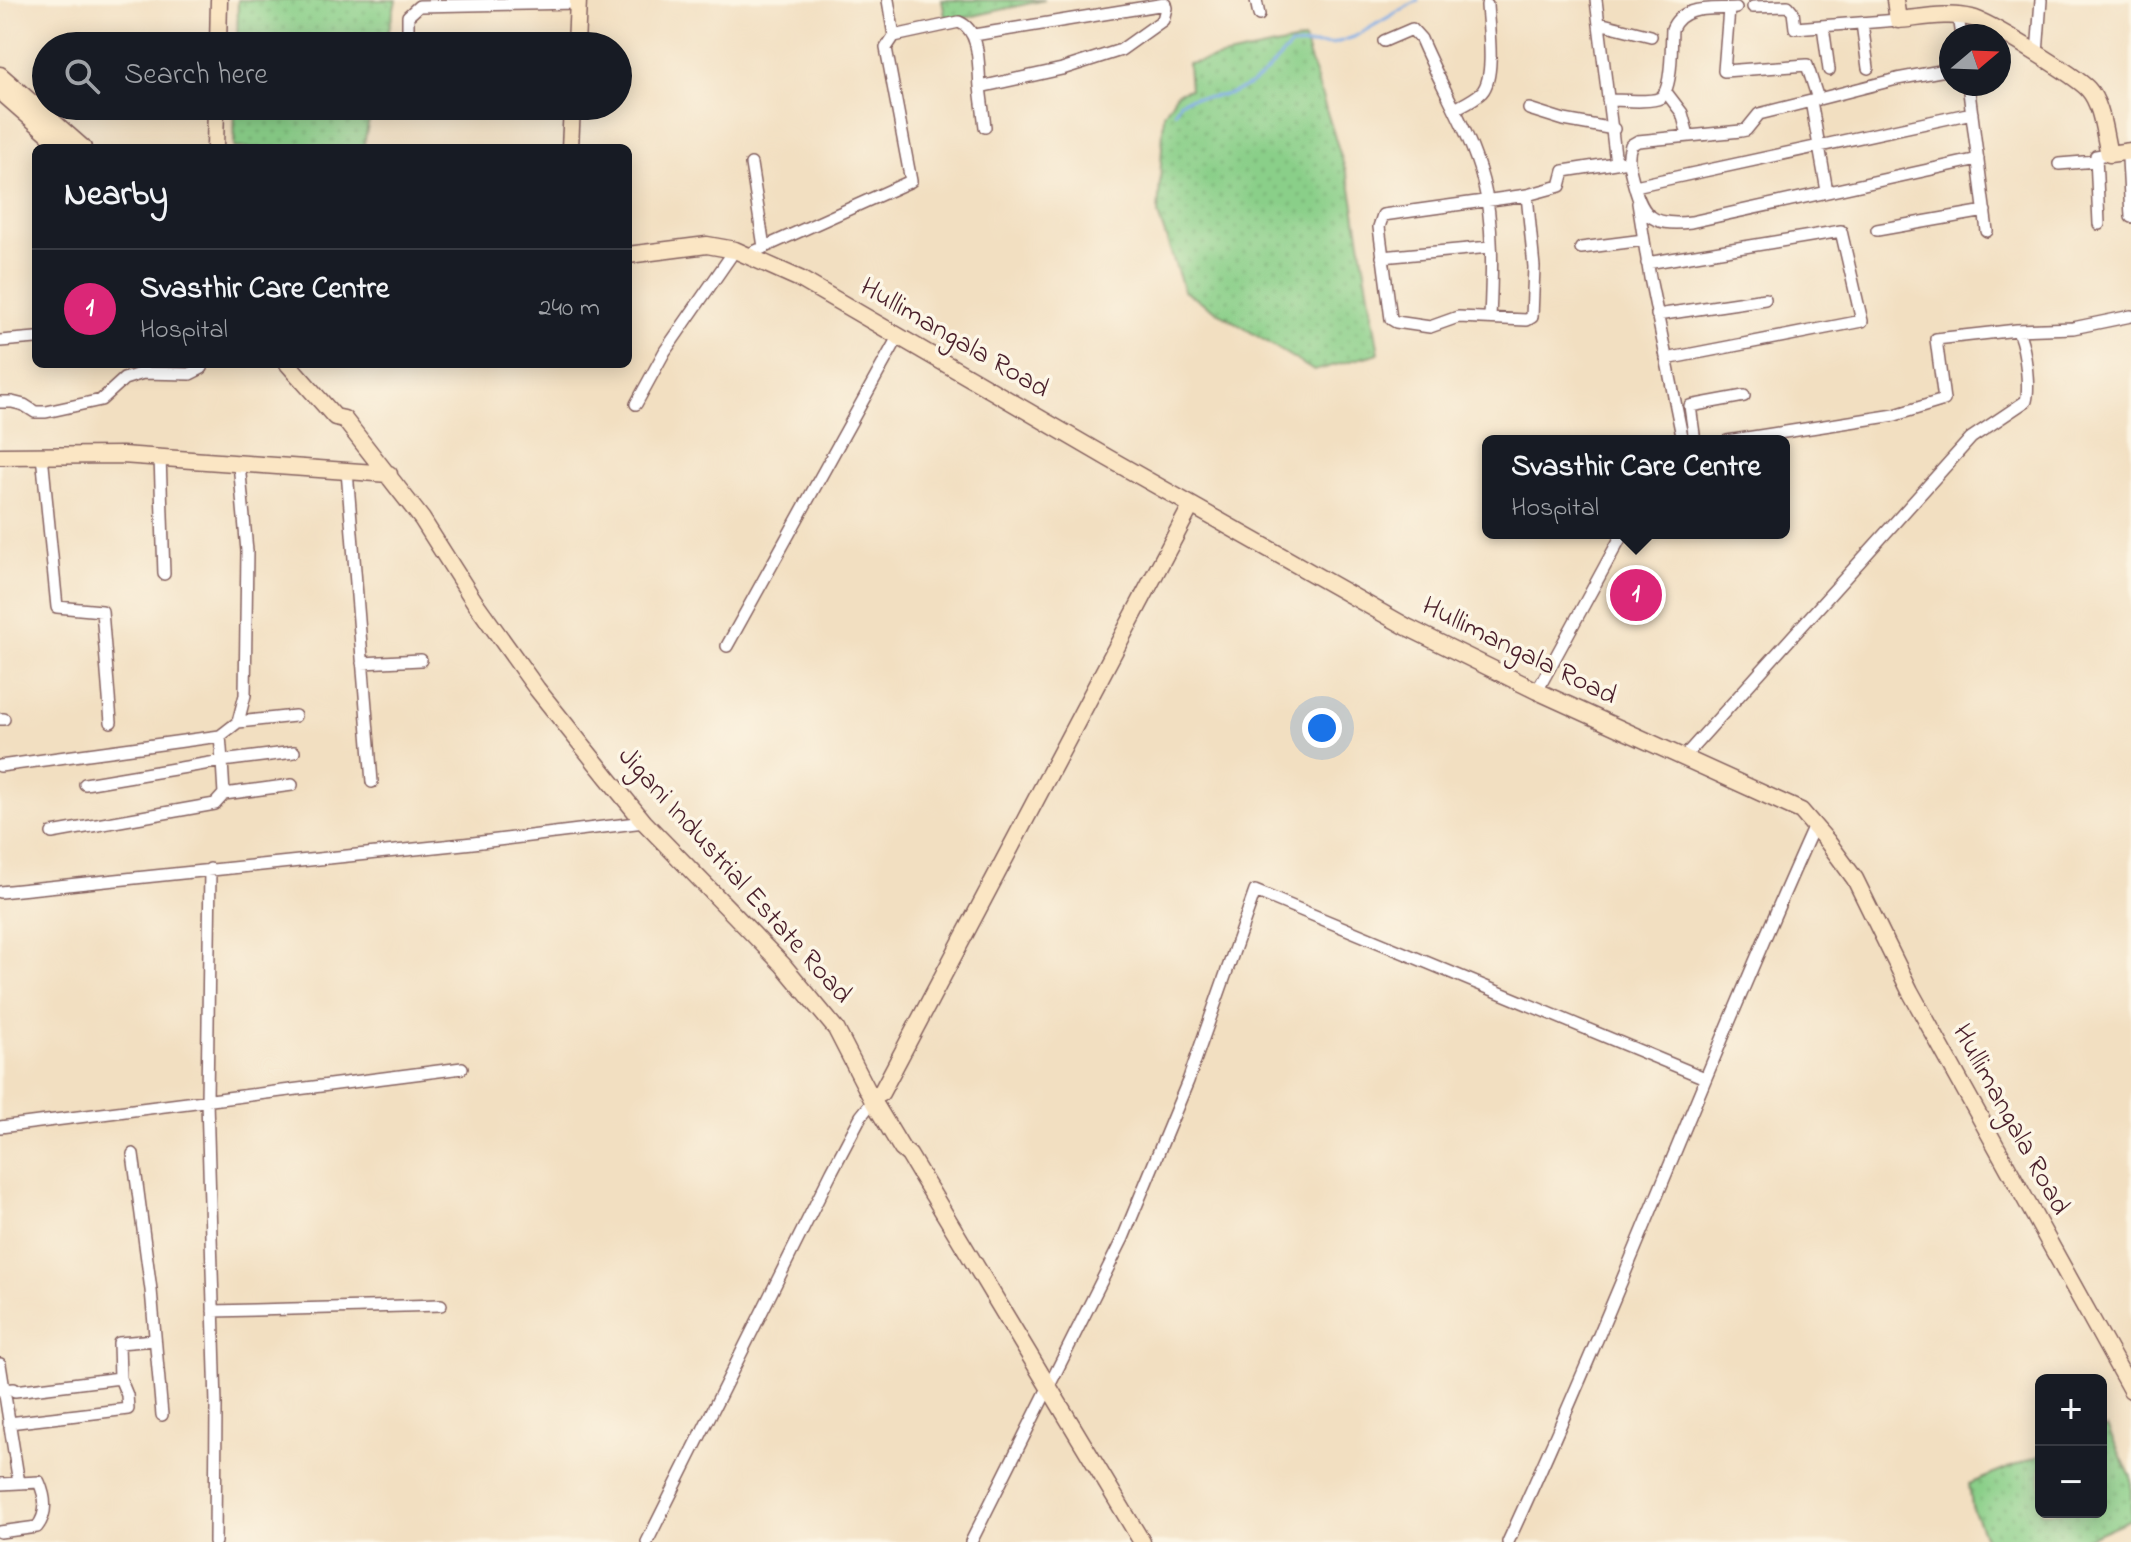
<!DOCTYPE html>
<html lang="en">
<head>
<meta charset="utf-8">
<style>
  body { margin:0; font-family:"Indie Flower",sans-serif; background:#20242c; color:#f1f3f6 }
  .controls { position:absolute; right:24px; bottom:24px; display:grid; overflow:hidden; border-radius:12px; box-shadow:0 4px 20px #0003 }
  .controls button { width:72px; height:72px; display:grid; place-items:center; padding:0; border:0; border-bottom:2px solid #363941; background:#171b24; color:#f1f3f6; font:40px sans-serif }
  .compass { position:absolute; left:1939px; top:24px; width:72px; height:72px; border-radius:50%; background:#171b24; box-shadow:0 4px 20px #0003; rotate:71deg }
  .you { position:absolute; left:1322px; top:728px; width:28px; height:28px; margin:-20px; border:6px solid #fff; border-radius:50%; background:#1a73e8; box-shadow:0 0 0 12px #1a73e833 }
  .badge { display:grid; place-items:center; width:52px; height:52px; border-radius:50%; background:#db2777; color:#fff; font-size:26px; font-weight:700 }
  .pin { position:absolute; translate:-50% -50%; border:4px solid #fff; box-shadow:0 2px 8px #0006 }
  .popup { position:absolute; left:1482px; top:435px; width:308px; height:104px; box-sizing:border-box; display:grid; place-content:center; border-radius:12px; background:#171b24; filter:drop-shadow(0 2px 6px #0005); font-size:26px; white-space:nowrap; color:#9ea1a6 }
  .popup b { font-size:30px; color:#f1f3f6 }
  .popup::after { content:''; position:absolute; left:50%; top:100%; margin-left:-16px; border:16px solid transparent; border-top-color:#171b24 }
  .list { margin:0; padding:0; list-style:none }
  h2 { display:flex; justify-content:space-between; align-items:center; height:104px; margin:0; padding:0 32px; font-size:34px }
  h2 small { font-size:26px; font-weight:400; color:#9ea1a6 }
  .list li { display:grid; grid-template-columns:52px 1fr auto; gap:24px; align-items:center; box-sizing:border-box; height:120px; padding:0 32px; border-top:2px solid #363941 }
  .list b { display:block; font-size:30px; white-space:nowrap }
  .list p { margin:0; font-size:26px; white-space:nowrap; color:#9ea1a6 }
  .list em { font-size:26px; font-style:normal; color:#9ea1a6 }
  .icon { flex:none; width:44px; height:44px; fill:none; stroke:currentColor; stroke-width:2; stroke-linecap:round; stroke-linejoin:round }
  .map { position:relative; flex:none; width:2131px; height:1542px; overflow:hidden }
  .search { position:absolute; background:#171b24; box-shadow:0 4px 20px #0003; left:32px; top:32px; width:600px; height:88px; display:flex; align-items:center; gap:20px; box-sizing:border-box; padding:0 28px; border-radius:44px; color:#9ea1a6; font-size:30px }
  .panel { position:absolute; background:#171b24; box-shadow:0 4px 20px #0003; left:32px; top:144px; width:600px; height:224px; border-radius:12px }
  .map>svg:first-child { display:block }
  .green { fill:url(#green-dots); stroke:#6a775a; stroke-width:2 }
  .lines { fill:none; stroke-linecap:round; stroke-linejoin:round }
  .stream { stroke:#7cabe6; stroke-width:3 }
  .street-casing { stroke:#856260; stroke-width:14 }
  .secondary-casing { stroke:#856260; stroke-width:19 }
  .street { stroke:#fff; stroke-width:11 }
  .secondary { stroke:#fbe6c4; stroke-width:16 }
  .labels { text-anchor:middle; dominant-baseline:central; stroke-width:7; stroke-linejoin:round; paint-order:stroke }
  .street-label { font-size:28px; fill:#4a1f2b; stroke:#fcf5e5 }
</style>
</head>
<body>
<div class="map">
<svg width="2131" height="1542" viewBox="0 0 2131 1542">
  <defs>
    <pattern id="green-dots" width="8" height="8" patternUnits="userSpaceOnUse" patternTransform="scale(2)"><rect width="8" height="8" fill="#8acf89"/><path d="M2 2h.1M6 6h.1" fill="none" stroke="#79b176" stroke-width="1.8" stroke-linecap="round"/></pattern>
  </defs>
  <rect width="100%" height="100%" fill="#fcf5e5"/>
  <filter id="ink" filterUnits="userSpaceOnUse"><feTurbulence type="fractalNoise" baseFrequency=".0125" numOctaves="2"/><feDisplacementMap in="SourceGraphic" scale="16" xChannelSelector="R" yChannelSelector="G"/><feConvolveMatrix kernelMatrix="1 2 1 2 8 2 1 2 1" color-interpolation-filters="sRGB"/></filter>
  <filter id="wash" filterUnits="userSpaceOnUse"><feTurbulence type="fractalNoise" baseFrequency=".006" numOctaves="4" result="noise"/><feDisplacementMap in="SourceGraphic" scale="32" xChannelSelector="R" yChannelSelector="G"/><feGaussianBlur stdDeviation="1.8" result="paint"/><feColorMatrix in="noise" values="0 0 0 0 0 0 0 0 0 0 0 0 0 0 0 0 0 1.4 0 .05"/><feComposite in="paint" operator="in"/></filter>
  <g filter="url(#wash)">
    <rect width="100%" height="100%" fill="#f2dfc1"/>
    <!-- green -->
    <path class="green" d="M238,0H396L385,46H237Z
      M942,0H1045L946,22Z
      M1304,40L1351,188L1379,353L1314,371L1184,291L1158,214L1164,114L1177,93L1190,89L1188,64Z
      M235,106H372L363,148H234Z
      M2107,1427L2131,1477V1519L2079,1542H1987L1972,1507L1969,1484L2041,1455V1512H2101V1430Z"/>
    <g class="lines">
      <!-- stream -->
      <path class="stream" d="M1175,112L1180,102C1191,96 1199,98 1211,97C1252,93 1265,73 1291,46L1332,44L1354,37L1418,0"/>
    </g>
  </g>
  <g filter="url(#ink)">
    <g class="lines">
      <defs>
        <path id="street" d="M1256,0L1259,15
          M1596,0L1616,163
          M1753,7L1788,6L1793,12L1795,28L1898,20
          M1729,9L1724,71L1807,65L1818,99
          M1958,17L1961,36
          M1599,23L1651,36
          M1862,23L1868,68
          M1823,26L1829,70
          M894,36L959,22C981,31 978,66 980,87L1062,69L1121,50L1163,20L1166,8L1165,4L974,35
          M1384,41L1412,29L1421,39C1441,87 1470,131 1483,181C1494,223 1492,275 1490,318
          M576,42L416,45L408,33V16L419,6L578,3
          M2037,54L2041,0
          M1968,84L1987,231
          M980,87L985,127
          M1666,92L1682,113L1688,135
          M1608,100C1620,100 1651,103 1660,98C1673,90 1671,44 1672,29C1682,4 1714,10 1736,8
          M1811,101L1759,114L1746,130L1741,131L1638,141L1631,145C1627,157 1629,166 1632,177C1641,214 1649,227 1691,222L1978,159
          M1455,109C1464,104 1475,99 1482,92C1496,76 1488,26 1487,5
          M1529,109L1564,120L1614,129
          M2131,151L2128,159L2131,217
          M751,164L764,247
          M2059,164L2096,161
          M1635,186L1972,113
          M1827,191L1811,101L1897,79L1951,69
          M1527,195L1534,267L1532,317L1527,320L1458,317L1430,327L1396,322L1391,319L1379,227L1383,215L1527,195L1560,186L1564,171L1628,161
          M1638,203L1650,278L1683,441
          M2099,224L2096,156L2109,154
          M1877,230L1985,211
          M1581,248L1644,240
          M747,255L911,181L886,48L894,36L888,0
          M1382,257L1490,247
          M1647,263L1841,231L1862,321L1666,359
          M1657,315L1765,299
          M0,341L36,338
          M0,402H12L24,405L35,412H46L101,400L124,379L143,373L190,374L202,368L203,364
          M636,404L665,351L735,250
          M1695,441L1690,406L1744,396
          M1727,441L1895,415L1944,400L1936,339L2017,330L2073,328L2131,316
          M42,455L57,607L102,611L111,722
          M160,457L164,574
          M347,471L372,782
          M727,646L898,337
          M362,663L421,660
          M1537,691L1623,533
          M0,719H4
          M238,722L295,716
          M1683,758L1971,438L2026,401C2030,386 2025,343 2017,330
          M0,766L220,736L238,722L245,695L247,551L239,463
          M85,784L222,761L220,736
          M224,794L292,785
          M52,833L215,804L224,794L222,761L294,752
          M210,869L207,1101L216,1405L215,1542
          M0,892L473,843L644,822
          M0,1127L462,1068
          M133,1154L151,1290L162,1415
          M213,1311L441,1305
          M0,1364L19,1483
          M120,1378L119,1343L155,1340
          M0,1390L14,1389L15,1391L120,1378L127,1395L128,1409L9,1423
          M0,1484L39,1482C46,1498 48,1513 37,1527L0,1532
          M647,1542L832,1171L861,1116L873,1101
          M971,1542L1123,1238L1188,1081L1255,891L1705,1078
          M1508,1542C1617,1306 1707,1063 1814,826"/>
        <path id="secondary" d="M1895,0L1898,20C1921,18 1949,12 1972,18C1988,21 2077,77 2088,89C2102,104 2104,134 2109,154L2131,151
          M218,46L219,0
          M576,46L578,0
          M0,75L83,148
          M0,91L65,148
          M215,148L216,106
          M570,148L572,106
          M628,255L707,245L735,250L800,279L1108,458L1407,627L1537,691L1801,811L1827,841L1855,879L1910,991L2131,1390
          M288,364L335,417L344,419L422,519L474,601L537,689L608,778L644,822L783,965L836,1029L873,1101L902,1149L909,1155L1142,1542
          M0,456L122,455L389,474
          M881,1093L1191,506"/>
      </defs>
      <!-- street casing -->
      <use href="#street" class="street-casing"/>
      <!-- secondary casing -->
      <use href="#secondary" class="secondary-casing"/>
      <!-- street -->
      <use href="#street" class="street"/>
      <!-- secondary -->
      <use href="#secondary" class="secondary"/>
    </g>
  </g>
  <g class="labels">
    <!-- street labels -->
    <g class="street-label">
      <text transform="translate(954 339) rotate(30)">Hullimangala Road</text>
      <text transform="translate(1519 652) rotate(26)">Hullimangala Road</text>
      <text transform="translate(734 876) rotate(48)">Jigani Industrial Estate Road</text>
      <text transform="translate(2010 1120) rotate(61)">Hullimangala Road</text>
    </g>
  </g>
</svg>
<div class="controls">
<button>+</button>
<button>−</button>
</div>
<svg class="compass" viewBox="-18 -18 36 36"><path d="M0-13l5 13h-10z" fill="#e53935"/><path d="M0 13l5-13h-10z" fill="#9ea1a6"/></svg>
<div class="you"></div>
<div class="pin badge" style="left:1636px;top:595px">1</div>
<div class="popup"><b>Svasthir Care Centre</b>Hospital</div>
<div class="search"><svg class="icon" aria-label="search" viewBox="0 0 24 24"><circle cx="10" cy="10" r="6"/><path d="M15 15l6 6"/></svg>Search here</div>
<section class="panel">
<h2>Nearby<small></small></h2>
<ul class="list">
<li><span class="badge">1</span><div><b>Svasthir Care Centre</b><p>Hospital</p></div><em>240 m</em></li>
</ul>
</section>
</div>
</body>
</html>
